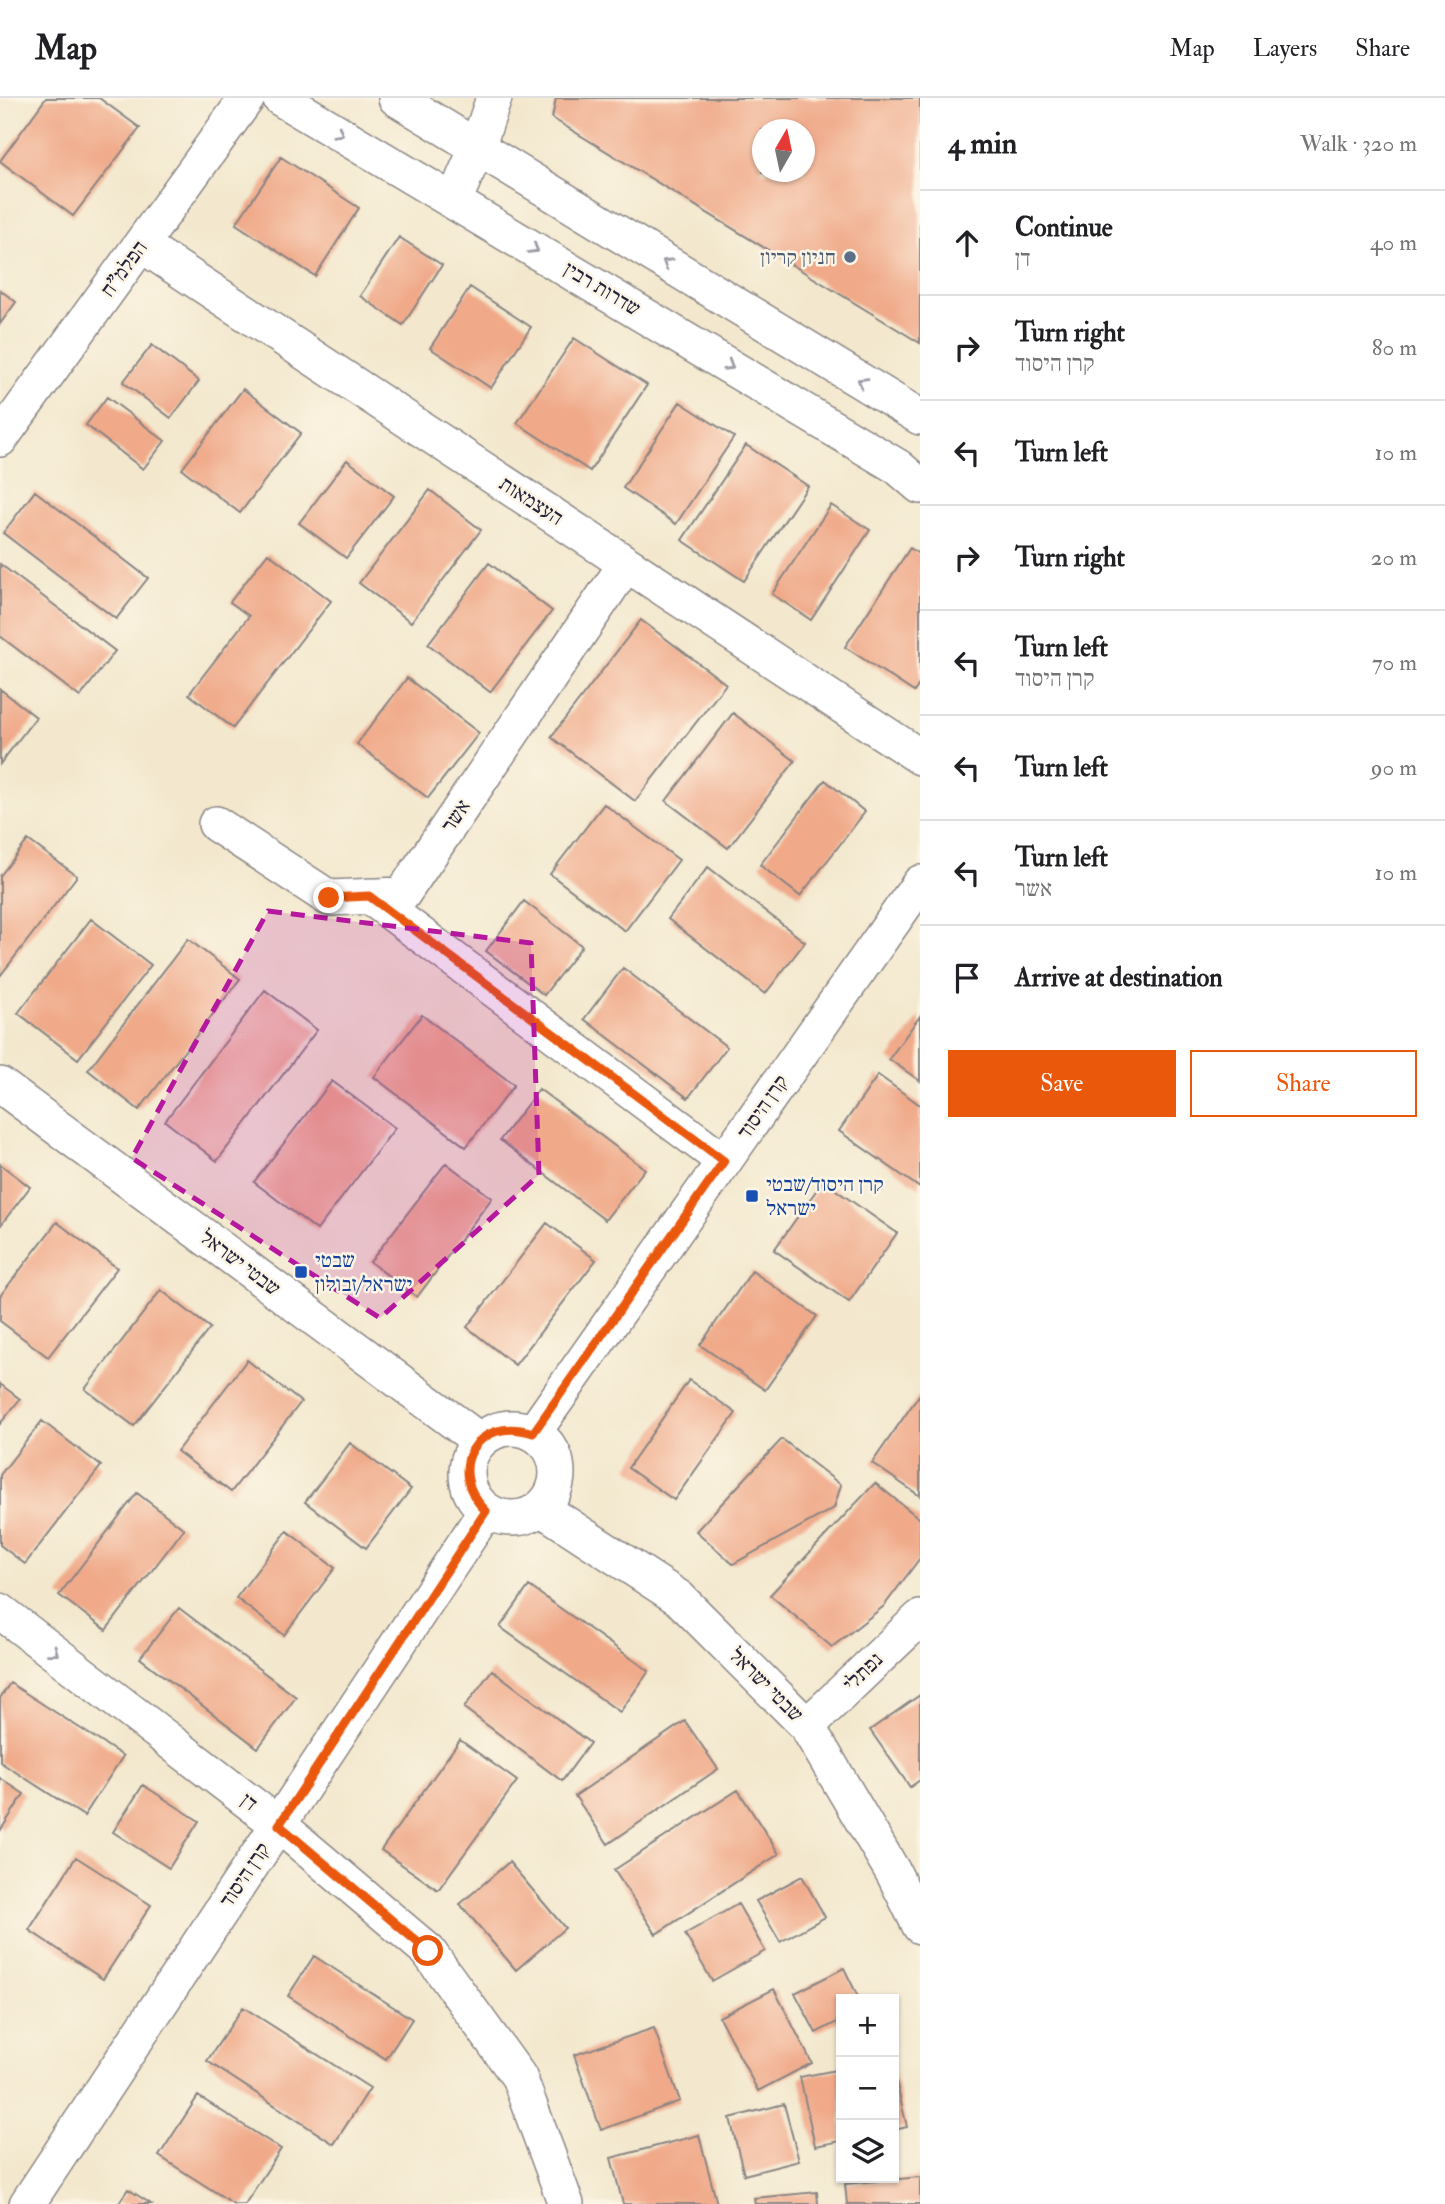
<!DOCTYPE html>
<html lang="en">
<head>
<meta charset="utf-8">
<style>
  body { margin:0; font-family:"IM FELL Double Pica","Frank Ruhl Libre",serif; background:#f2f2f2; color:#202124 }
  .controls { position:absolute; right:21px; bottom:21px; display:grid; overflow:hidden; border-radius:0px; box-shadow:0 2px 5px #0004 }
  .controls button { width:63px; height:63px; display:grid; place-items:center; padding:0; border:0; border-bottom:2px solid #e0e0e0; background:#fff; color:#202124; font:35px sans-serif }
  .compass { position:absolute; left:752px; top:21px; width:63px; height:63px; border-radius:50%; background:#fff; box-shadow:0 2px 5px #0004; rotate:9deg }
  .stop { position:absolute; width:21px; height:21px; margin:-16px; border:5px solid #ea580c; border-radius:50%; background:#fff }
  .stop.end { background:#ea580c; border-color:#fff; box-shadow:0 2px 7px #0008 }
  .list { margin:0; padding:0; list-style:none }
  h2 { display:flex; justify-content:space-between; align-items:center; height:91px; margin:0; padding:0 28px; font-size:30px }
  h2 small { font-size:23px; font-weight:400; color:#757577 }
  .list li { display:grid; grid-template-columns:46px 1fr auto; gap:21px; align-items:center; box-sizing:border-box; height:105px; padding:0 28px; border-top:2px solid #e0e0e0 }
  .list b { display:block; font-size:26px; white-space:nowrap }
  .list p { margin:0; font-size:23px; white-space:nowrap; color:#757577 }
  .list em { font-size:23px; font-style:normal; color:#757577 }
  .actions { display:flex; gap:14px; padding:21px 28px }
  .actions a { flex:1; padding:16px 0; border:2px solid #ea580c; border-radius:0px; text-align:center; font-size:24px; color:#ea580c }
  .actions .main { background:#ea580c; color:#fff }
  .icon { flex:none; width:38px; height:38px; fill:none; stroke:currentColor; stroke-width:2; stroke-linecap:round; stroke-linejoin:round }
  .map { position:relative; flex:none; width:920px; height:2106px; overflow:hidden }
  header { display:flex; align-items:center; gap:42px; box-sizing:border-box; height:98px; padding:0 35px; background:#fff; border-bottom:2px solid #e0e0e0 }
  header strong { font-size:33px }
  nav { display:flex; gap:38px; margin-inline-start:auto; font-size:24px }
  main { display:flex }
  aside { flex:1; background:#fff }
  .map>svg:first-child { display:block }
  .building { fill:#f0aa8a; fill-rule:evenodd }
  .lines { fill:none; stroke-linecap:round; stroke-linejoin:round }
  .minor-casing { stroke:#8a8584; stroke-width:38 }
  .minor { stroke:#fff; stroke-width:35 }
  .oneway { stroke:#9c9ca7 }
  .route { stroke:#ea580c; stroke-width:9 }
  .marked { fill:#b5179e; fill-opacity:0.2; stroke:#b5179e; stroke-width:5; stroke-dasharray:14 9; stroke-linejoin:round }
  .service-dot { fill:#5c6f8a; stroke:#fcf5e5; stroke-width:2.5 }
  .transit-dot { fill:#1a4fb4; stroke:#fcf5e5; stroke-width:2.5 }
  .labels { text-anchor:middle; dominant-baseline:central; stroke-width:5; stroke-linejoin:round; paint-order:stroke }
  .service-label { font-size:21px; fill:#4e5e75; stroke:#fcf5e5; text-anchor:end }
  .street-label { font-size:21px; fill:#22223b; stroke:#fcf5e5 }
  .transit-label { font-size:21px; fill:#164399; stroke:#fcf5e5; text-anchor:start }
</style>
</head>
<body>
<header>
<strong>Map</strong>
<nav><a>Map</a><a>Layers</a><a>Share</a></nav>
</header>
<main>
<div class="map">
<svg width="920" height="2106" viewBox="0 0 920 2106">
  <rect width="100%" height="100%" fill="#fcf5e5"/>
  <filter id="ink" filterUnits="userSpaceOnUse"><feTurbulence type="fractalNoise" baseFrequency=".0143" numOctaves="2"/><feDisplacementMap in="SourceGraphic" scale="14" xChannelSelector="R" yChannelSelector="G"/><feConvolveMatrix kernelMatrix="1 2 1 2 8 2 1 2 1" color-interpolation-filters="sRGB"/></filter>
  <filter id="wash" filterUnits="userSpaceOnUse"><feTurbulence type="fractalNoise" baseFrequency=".00686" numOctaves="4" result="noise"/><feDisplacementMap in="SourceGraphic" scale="28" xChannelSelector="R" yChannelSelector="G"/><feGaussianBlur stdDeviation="1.57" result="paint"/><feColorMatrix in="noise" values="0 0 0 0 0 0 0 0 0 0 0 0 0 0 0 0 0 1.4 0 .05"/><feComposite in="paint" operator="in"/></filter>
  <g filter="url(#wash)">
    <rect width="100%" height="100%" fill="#f3e8ce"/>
    <g id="blocks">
      <!-- building -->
      <path class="building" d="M46,0H99L140,30L73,118L0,63Z
        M556,0H920V245L552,20ZM762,32H804V74H762Z
        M281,59L359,110L315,178L236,126Z
        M399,139L442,167L403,227L360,198Z
        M470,189L531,229L491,290L430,250Z
        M0,192L16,204L0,226Z
        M574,240L647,287L590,373L517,325Z
        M152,247L199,283L171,320L123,284Z
        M243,291L301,335L240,415L182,371Z
        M107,299L165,343L143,371L86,327Z
        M680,304L734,339L676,426L623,390Z
        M746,347L808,388L744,483L682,442Z
        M347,362L394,398L346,460L299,425Z
        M430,392L481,432L411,524L359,485Z
        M35,393L148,480L116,521L3,435Z
        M831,407L870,432L811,522L772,496Z
        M910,450L920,457V585L914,594L845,549Z
        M268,455L331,503L233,630L189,596L249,518L230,504Z
        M489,465L552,513L490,594L428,546Z
        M0,466L115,553L80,599L0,538Z
        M641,522L726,586L635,703L551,639Z
        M407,580L479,635L428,700L357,646Z
        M0,591L36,619L0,666Z
        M733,615L795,663L728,750L666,703Z
        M825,682L865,714L800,798L760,767Z
        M604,706L679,762L625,833L550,776Z
        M28,742L77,778L0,878V778Z
        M708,769L805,844L765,896L668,821Z
        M524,803L582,848L544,897L486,853Z
        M91,821L151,867L78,961L18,915Z
        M188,841L240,881L139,1012L88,972Z
        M623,870L727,949L688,1000L584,921Z
        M265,892L317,932L217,1063L165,1023Z
        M422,917L514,987L466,1049L374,979Z
        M920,918V983L889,961Z
        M878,977L920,1007V1090L839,1033Z
        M332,983L395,1030L317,1132L254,1084Z
        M539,991L645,1071L605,1122L500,1042Z
        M446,1065L492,1100L417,1199L370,1164Z
        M0,1066L30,1089L0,1128Z
        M823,1083L897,1135L849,1204L774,1152Z
        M57,1124L117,1170L48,1259L0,1223V1198Z
        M547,1125L596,1162L515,1267L467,1229Z
        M752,1173L817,1218L765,1292L700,1247Z
        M161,1192L210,1230L134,1328L85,1291Z
        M247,1262L301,1304L231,1394L177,1353Z
        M689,1282L736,1315L674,1402L628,1370Z
        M0,1286L20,1301L0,1326Z
        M920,1296V1398L872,1365Z
        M42,1323L101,1368L25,1466L0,1447V1377Z
        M782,1341L841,1387L834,1410L733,1466L696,1433Z
        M350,1345L411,1391L366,1450L305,1404Z
        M875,1385L920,1421V1460L884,1508L832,1549L770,1497Z
        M137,1395L184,1431L106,1532L59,1497Z
        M287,1433L335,1470L284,1537L236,1500Z
        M529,1488L649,1573L620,1614L500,1529Z
        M179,1510L296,1599L258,1650L140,1560Z
        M492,1572L590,1645L562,1683L464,1610Z
        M10,1585L123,1658L84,1718L0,1664V1600Z
        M920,1597V1682L910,1689L870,1632Z
        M685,1623L718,1671L608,1746L575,1698Z
        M460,1642L517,1683L438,1792L381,1752Z
        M0,1680L24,1696L0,1733Z
        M143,1687L199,1723L169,1770L113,1734Z
        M738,1692L779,1756L656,1836L614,1772Z
        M76,1759L151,1807L103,1881L29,1832Z
        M509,1764L565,1830L516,1872L460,1806Z
        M802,1778L825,1819L780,1844L756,1803Z
        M738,1806L765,1853L712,1883L685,1836Z
        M314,1858L412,1921L386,1961L288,1898Z
        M844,1870L859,1901H841V1922L816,1935L795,1895Z
        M774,1891L812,1965L758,1993L719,1919Z
        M243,1909L370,1990L334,2046L207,1963Z
        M654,1930L680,2003L601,2032L574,1957Z
        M841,1971V2043L815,2048L800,1979Z
        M894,1974L907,2029L894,2032Z
        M198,1998L281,2051L245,2106H234L159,2058Z
        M784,2006L799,2063L744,2077L730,2020Z
        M699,2037L717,2106H623L611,2060Z
        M920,2079V2106H847L845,2086Z
        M128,2091L151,2106H118Z
        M817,2094L818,2106H755L754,2100Z"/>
    </g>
  </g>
  <g filter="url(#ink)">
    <use href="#blocks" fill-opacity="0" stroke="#8a8584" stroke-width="2"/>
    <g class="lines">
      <defs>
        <path id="minor" d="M280,0L898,369L920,388
          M396,0L920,319
          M454,103L477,50L494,0
          M142,147L920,659
          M0,341L247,0
          M216,726L329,800L402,797L626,466
          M369,798L724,1063
          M0,987L480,1343
          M467 1375a45 45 0 1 1 90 0a45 45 0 1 1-90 0Z
          M533,1335L920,785
          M541,1410L679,1500L807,1628L893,1774L920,1828
          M0,1513L279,1727L428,1853L519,1979L566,2106
          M807,1628L920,1520
          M27,2106L486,1413"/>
      </defs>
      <!-- minor casing -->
      <use href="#minor" class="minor-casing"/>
      <!-- minor -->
      <use href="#minor" class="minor"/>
    </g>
    <!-- one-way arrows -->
    <defs><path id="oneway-chevron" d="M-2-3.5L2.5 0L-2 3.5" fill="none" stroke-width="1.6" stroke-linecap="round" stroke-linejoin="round" transform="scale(1.75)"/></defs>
    <g class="oneway">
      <use href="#oneway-chevron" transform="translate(339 35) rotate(31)"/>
      <use href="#oneway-chevron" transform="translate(534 151) rotate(31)"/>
      <use href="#oneway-chevron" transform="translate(667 165) rotate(-149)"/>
      <use href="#oneway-chevron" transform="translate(729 268) rotate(31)"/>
      <use href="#oneway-chevron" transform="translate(862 284) rotate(-149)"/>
      <use href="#oneway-chevron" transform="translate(54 1554) rotate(38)"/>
    </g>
  </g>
  <g class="lines" filter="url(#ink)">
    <!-- route -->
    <path class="route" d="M329,800L369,798L724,1063L533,1335C477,1316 444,1372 486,1413L279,1727L428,1853"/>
  </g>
  <!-- marked area -->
  <path class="marked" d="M268,813L531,845L539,1077L380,1220L132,1060Z"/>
  <!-- markers -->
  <circle class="service-dot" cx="850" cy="159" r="7"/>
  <g class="transit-dot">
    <rect x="745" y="1091" width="14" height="14" rx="3.5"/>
    <rect x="294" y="1167" width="14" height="14" rx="3.5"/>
  </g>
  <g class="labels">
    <!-- service labels -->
    <g class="service-label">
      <text x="836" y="159">חניון קריון</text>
    </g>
    <!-- street labels -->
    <g class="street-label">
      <text transform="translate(124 171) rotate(-54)">הפלמ"ח</text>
      <text transform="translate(602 191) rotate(31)">שדרות רבין</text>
      <text transform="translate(531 403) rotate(33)">העצמאות</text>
      <text transform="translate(456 718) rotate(-56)">אשר</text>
      <text transform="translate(763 1009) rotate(-55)">קרן היסוד</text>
      <text transform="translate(240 1165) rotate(37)">שבטי ישראל</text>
      <text transform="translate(863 1574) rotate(-44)">נפתלי</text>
      <text transform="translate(766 1587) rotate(45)">שבטי ישראל</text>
      <text transform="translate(249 1704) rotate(38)">דן</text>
      <text transform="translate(245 1777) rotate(-56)">קרן היסוד</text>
    </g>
    <!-- transit labels -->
    <g class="transit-label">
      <text x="766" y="1086">קרן היסוד/שבטי<tspan x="766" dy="24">ישראל</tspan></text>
      <text x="315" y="1162">שבטי<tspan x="315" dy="24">ישראל/זבולון</tspan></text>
    </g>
  </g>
</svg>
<div class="controls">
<button>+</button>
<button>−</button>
<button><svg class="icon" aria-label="layers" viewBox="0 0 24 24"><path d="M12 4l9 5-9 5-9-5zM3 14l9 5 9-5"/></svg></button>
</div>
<svg class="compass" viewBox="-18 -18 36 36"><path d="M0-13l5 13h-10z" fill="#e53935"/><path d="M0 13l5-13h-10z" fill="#757577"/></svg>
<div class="stop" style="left:428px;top:1853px"></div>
<div class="stop end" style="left:329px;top:800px"></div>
</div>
<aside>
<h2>4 min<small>Walk · 320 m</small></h2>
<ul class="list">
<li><svg class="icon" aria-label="ahead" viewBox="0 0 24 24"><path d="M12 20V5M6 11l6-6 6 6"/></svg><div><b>Continue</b><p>דן</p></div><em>40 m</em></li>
<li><svg class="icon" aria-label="right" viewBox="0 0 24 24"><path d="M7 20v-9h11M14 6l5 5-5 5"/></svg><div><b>Turn right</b><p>קרן היסוד</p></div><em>80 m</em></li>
<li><svg class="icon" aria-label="left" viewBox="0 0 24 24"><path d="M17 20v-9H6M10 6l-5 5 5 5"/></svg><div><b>Turn left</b></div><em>10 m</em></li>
<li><svg class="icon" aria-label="right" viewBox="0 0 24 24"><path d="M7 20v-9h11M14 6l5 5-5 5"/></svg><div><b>Turn right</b></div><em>20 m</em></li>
<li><svg class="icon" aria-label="left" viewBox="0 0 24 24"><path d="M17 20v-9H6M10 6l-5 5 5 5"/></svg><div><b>Turn left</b><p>קרן היסוד</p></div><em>70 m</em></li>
<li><svg class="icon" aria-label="left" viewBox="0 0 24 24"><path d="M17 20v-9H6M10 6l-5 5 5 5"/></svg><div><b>Turn left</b></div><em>90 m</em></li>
<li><svg class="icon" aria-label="left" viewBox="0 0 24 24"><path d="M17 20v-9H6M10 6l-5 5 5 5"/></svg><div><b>Turn left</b><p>אשר</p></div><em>10 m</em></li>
<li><svg class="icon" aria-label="arrive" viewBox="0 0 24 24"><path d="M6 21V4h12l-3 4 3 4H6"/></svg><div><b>Arrive at destination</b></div></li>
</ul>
<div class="actions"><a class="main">Save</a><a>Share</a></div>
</aside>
</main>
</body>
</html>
